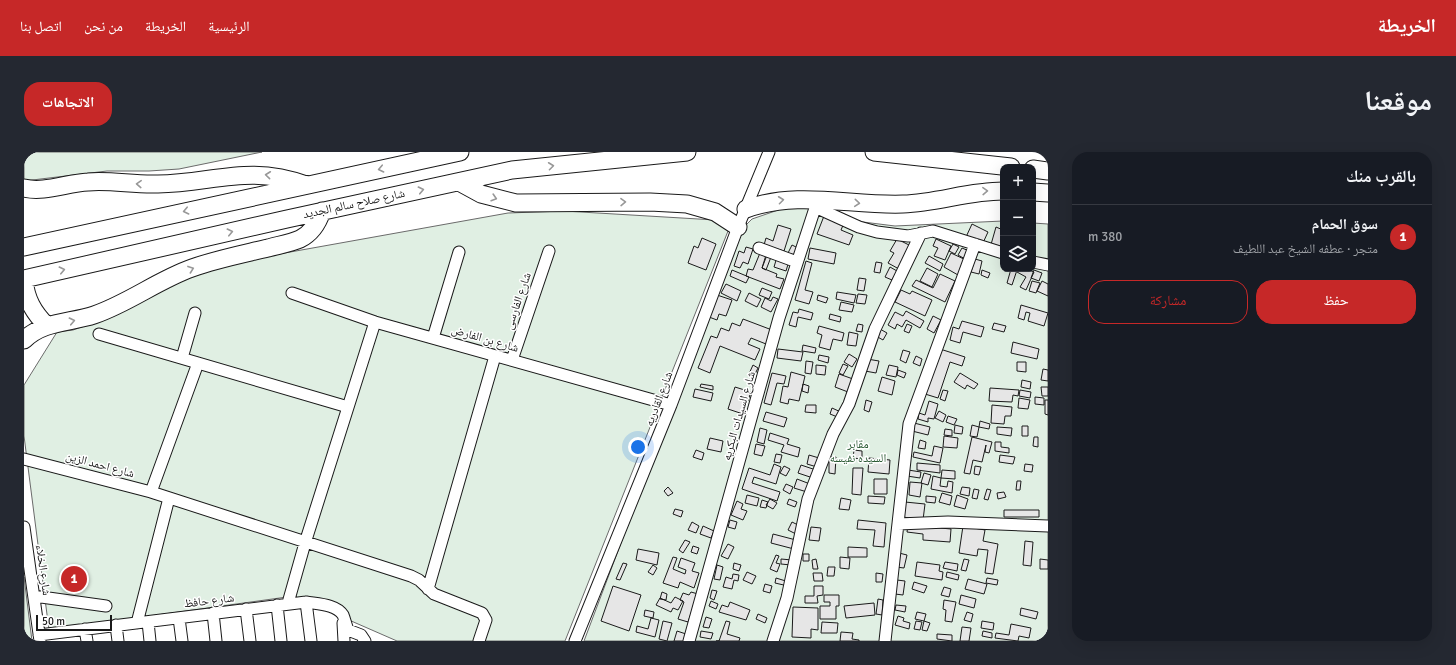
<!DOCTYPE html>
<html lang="ar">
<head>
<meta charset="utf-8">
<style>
  body { margin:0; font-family:Signika,"Noto Naskh Arabic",sans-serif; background:#242831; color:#f1f3f6; direction:rtl }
  .controls { position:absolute; right:12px; top:12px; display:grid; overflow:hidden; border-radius:8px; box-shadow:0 4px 16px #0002 }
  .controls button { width:36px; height:36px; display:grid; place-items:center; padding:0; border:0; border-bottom:1px solid #363941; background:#171b24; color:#f1f3f6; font:20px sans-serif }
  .scale { position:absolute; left:12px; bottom:10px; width:76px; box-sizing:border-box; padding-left:4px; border:2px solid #1a1a1a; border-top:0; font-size:11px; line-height:14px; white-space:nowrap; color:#1a1a1a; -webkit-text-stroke:3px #fff; paint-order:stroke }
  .you { position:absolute; left:614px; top:295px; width:14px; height:14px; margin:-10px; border:3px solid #fff; border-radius:50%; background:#1a73e8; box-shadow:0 0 0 6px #1a73e833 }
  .badge { display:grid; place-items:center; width:26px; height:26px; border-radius:50%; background:#c62828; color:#fff; font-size:13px; font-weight:700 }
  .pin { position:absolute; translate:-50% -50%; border:2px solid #fff; box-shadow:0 1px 4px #0006 }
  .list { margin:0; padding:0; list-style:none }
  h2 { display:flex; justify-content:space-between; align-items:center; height:52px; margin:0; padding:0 16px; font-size:17px }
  h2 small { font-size:13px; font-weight:400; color:#9ea1a6 }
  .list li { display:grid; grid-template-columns:26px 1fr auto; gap:12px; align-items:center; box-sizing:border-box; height:64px; padding:0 16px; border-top:1px solid #363941 }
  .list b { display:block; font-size:15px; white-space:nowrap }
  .list p { margin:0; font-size:13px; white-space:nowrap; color:#9ea1a6 }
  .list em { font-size:13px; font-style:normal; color:#9ea1a6 }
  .actions { display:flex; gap:8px; padding:12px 16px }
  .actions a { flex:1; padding:9px 0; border:1px solid #c62828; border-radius:16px; text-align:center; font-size:14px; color:#c62828 }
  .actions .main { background:#c62828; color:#fff }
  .icon { flex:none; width:22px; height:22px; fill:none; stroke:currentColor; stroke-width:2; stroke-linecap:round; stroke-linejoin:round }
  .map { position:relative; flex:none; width:1024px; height:489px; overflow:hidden; direction:ltr; border-radius:16px }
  header { display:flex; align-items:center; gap:24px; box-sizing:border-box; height:56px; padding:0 20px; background:#c62828; color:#fff }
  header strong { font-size:19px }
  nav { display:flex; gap:22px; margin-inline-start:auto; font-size:14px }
  .intro { display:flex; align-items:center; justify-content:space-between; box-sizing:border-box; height:96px; padding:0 24px }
  h1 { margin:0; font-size:28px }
  .button { padding:10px 18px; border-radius:16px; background:#c62828; color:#fff; font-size:14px; font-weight:700 }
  main { display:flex; gap:24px; padding:0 24px }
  aside { flex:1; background:#171b24; border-radius:16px; box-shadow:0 4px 16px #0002 }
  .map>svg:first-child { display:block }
  .green { fill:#e0efe3; stroke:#6a6a6a }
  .building { fill:#e6e6e6; stroke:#1a1a1a }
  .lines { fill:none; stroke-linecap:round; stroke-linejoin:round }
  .minor-casing { stroke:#1a1a1a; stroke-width:13 }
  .highway-casing { stroke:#1a1a1a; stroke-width:19 }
  .minor { stroke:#fff; stroke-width:11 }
  .highway { stroke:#fff; stroke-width:17 }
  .oneway { stroke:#989898 }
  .labels { text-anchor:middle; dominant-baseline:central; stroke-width:3; stroke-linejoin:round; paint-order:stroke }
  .street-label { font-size:12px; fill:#1a1a1a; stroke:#fff }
  .park-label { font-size:12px; fill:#2b5a34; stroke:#fff }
</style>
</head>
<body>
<header>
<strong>الخريطة</strong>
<nav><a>الرئيسية</a><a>الخريطة</a><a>من نحن</a><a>اتصل بنا</a></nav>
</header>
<div class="intro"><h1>موقعنا</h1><a class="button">الاتجاهات</a></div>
<main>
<aside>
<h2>بالقرب منك<small></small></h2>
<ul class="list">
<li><span class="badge">1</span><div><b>سوق الحمام</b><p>متجر · عطفه الشيخ عبد اللطيف</p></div><em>380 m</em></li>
</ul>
<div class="actions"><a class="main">حفظ</a><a>مشاركة</a></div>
</aside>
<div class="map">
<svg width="1024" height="489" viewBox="0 0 1024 489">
  <rect width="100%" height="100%" fill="#fff"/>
  <!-- green -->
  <path class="green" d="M0,0H238L155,17L125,19H83L0,29Z
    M760,56H783L839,70L871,74L979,69V117H1009V71L1024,72V489H560L714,81L728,67Z
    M540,59L708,69L541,489H373L270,444L25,478L0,284V233L33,180L49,178L69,171L145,132L216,109L484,61Z
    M0,425L8,489H0Z"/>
  <!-- building -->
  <path class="building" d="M800,64L820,71L817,78L829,83L825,93L793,82Z
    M948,72L964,80L958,93L942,85Z
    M754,73L767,77L760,99L740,93L742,86L749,89Z
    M972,75L979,78V100L966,96Z
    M678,86L692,92L682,118L664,111L670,94L674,96Z
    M873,87L887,94L875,117L864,111L870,101L866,99Z
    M912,87L927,94L921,108L910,104L914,96L909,94Z
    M929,92L935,95L931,102L925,99Z
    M768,93L774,96L771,103L764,101Z
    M722,95L729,97L724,112L719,110L716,116L710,114L715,99L720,101Z
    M786,96L812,101L810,112L784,107Z
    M938,96L945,99L941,107L934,103Z
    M736,101L742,103L738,116L753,122L752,125L760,127L756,137L722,124L724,117L729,118Z
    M927,101L942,108L934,123L920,115Z
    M743,103L747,105L742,118L738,116Z
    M905,104L919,112L916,119L901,111Z
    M753,105L765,109L762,119L750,115Z
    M951,107L958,109L955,122L947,120Z
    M782,109L788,111L781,138L789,140L785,152L771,148Z
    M852,110L858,111L856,121L850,120Z
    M866,115L873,119L868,128L861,125Z
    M903,116L914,122L908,135L896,129Z
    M987,117L993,118L988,133L983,131Z
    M995,117H1003L1010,120L1002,138L996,135L1002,125L993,120Z
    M708,118L725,125L722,131L706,124Z
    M958,118L966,121L964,126L957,123Z
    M1010,118L1018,121L1015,129L1007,126Z
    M916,122L931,129L921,150L888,134L892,128L909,136Z
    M835,126L842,127L840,139L833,138Z
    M1008,129L1016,131L1012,141L1005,139Z
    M1018,129L1024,132V144L1013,139Z
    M702,132L717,139L713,149L697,141Z
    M738,136L748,140L745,147L735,143Z
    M877,138L886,142L888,139L908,148L901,164L871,150Z
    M813,140L832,143L830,151L812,147Z
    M725,141L737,147L733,155L721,149Z
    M834,142L843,143L841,152L832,151Z
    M693,143L708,148L702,164L695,162L693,168L685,165Z
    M794,143L804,146L802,151L793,148Z
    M749,145L754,147L747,160L737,155L741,146L747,149Z
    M817,150L830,153L828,160L815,158Z
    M997,153L1024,161L1020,174L1004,169L1006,161L1002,160L1000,168L994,166Z
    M775,157L789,161L787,168L774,165L772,175L765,173L769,160L774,161Z
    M882,159L900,169L896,176L882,168L878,175L873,172L871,177L864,173L871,160L879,164Z
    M806,162L817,165L816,170L805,167Z
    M909,164L917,168L910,181L903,177Z
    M719,167L748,178L742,192L727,186L724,192L736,197L731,208L696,194L686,221L674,216L687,184L693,186L697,176L705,179L708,171L716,174Z
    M938,169L960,175L957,185L939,180L936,191L926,188L929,175L935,177Z
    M970,171L982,174L980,180L968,177Z
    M834,172L839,173L838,180L832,179Z
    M883,172L888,174L885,181L880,179Z
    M795,174L820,181L818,189L809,187L806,198L795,195L798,183L793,181Z
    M856,177L863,181L859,188L852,184Z
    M825,180L834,182L832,194L823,193Z
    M989,190L1015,197L1013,207L987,201Z
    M779,193L792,196L791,201L778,199Z
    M754,197L779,200L777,209L753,206Z
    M916,197L941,205L938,214L926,210L914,246L901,242Z
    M879,198L886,200L882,211L876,208Z
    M825,202L833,207L828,215L820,210Z
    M795,203L805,205L804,211L794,208Z
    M892,204L898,207L896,214L889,211Z
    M843,207L855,209L852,221L841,219Z
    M782,209L789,210L787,222L781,221Z
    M993,210H1002V220L993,219Z
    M819,212L824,214L819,223L815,221Z
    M729,213L734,216L729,226L724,224Z
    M792,213L802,214L801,223L792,222Z
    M865,213L874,215L872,225L862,223Z
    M1019,217L1024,218V229L1017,228Z
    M874,218L882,221L880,226L873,223Z
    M767,220L781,224L775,249L765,247L764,252L756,250L759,234L764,235Z
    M748,221L762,224L760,232L753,231L747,253L740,251Z
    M936,221L954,232L950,237L943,233L941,237L930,230Z
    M815,222L829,227L824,240L811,235Z
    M858,225L871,229L868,243L854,239Z
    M998,228L1007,230L1006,237L997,235Z
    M677,232L689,234V238L676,235Z
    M779,232L785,234L784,241L778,239Z
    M711,235L727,240L719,262L704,257Z
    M1017,235H1024V244H1018Z
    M966,236L995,238L994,244L989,243L988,250L965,249Z
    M671,237L689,241L687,249L669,245Z
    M919,238L924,239L921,249L916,247Z
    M996,238L1007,240L1006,246L995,244Z
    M1011,245L1020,246V253L1011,252Z
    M995,246L1006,248L1004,257L994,256Z
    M842,248L848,250L845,260L840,258Z
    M1021,248H1024V263L1021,262Z
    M905,249L914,252L910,267L904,266V270L894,267L895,261L901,263Z
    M782,253H792V261L781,260Z
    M968,253L988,255L987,264H981L980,272L967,271Z
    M808,256L819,261L816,266L806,262Z
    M915,259L922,263L919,270L911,266Z
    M742,260L763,266L760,275L739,269Z
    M924,264L933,267L930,273L922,270Z
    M956,269L966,272L965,277L955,275Z
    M890,271L906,275L904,283L888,279Z
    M931,273L939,275L938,282L930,281Z
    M948,273L955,275L953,285L946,284Z
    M998,274H1004V284H998Z
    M973,275L988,276L987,284L973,282Z
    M736,276L743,278L740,292L733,290Z
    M921,277L928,278V284L920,283Z
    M746,281L765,287L763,292L776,296L774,305L757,300L760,293L744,288Z
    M920,284L934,286L933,296L919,295Z
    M948,285L968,290L965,301L961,300L962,293L958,310L949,308L946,322L940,321Z
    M1010,285H1014V295L1009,294Z
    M686,286L699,289L697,300L683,297Z
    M896,288L902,290L901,297L894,296Z
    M971,290H977V295L985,296V301L971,299Z
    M732,292L741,294L738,304L730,302Z
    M910,294L919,296L916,311L889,305L890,300L908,304Z
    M672,298L680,301L678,308L669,305Z
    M830,298L838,299V307L829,306Z
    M752,302L758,303L756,311L750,310Z
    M785,303L795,306L793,315L783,312Z
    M976,303L991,305L989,312L975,310Z
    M805,305H812L811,322L805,321Z
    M845,306L866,308L865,322L844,320Z
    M893,311L916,313V321L893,318Z
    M750,312L757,315L752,332L730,325L728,331L756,340L753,349L718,337L725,316L746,323Z
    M1001,312L1009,313L1008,320L1000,319Z
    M777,313L792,318L789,326L774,321Z
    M760,314L766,317L762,324L756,321Z
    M951,314L957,315L955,323L950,322Z
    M829,316H839L837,343L828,342Z
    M884,318L897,320L896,326L883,324Z
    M918,318L931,319V327L917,326Z
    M900,321L907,323L904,333L897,331Z
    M909,324L917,326L916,334L923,335L924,329L929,330L928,341L907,337Z
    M773,327L786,332L783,340L770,336Z
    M850,327H863V342H850Z
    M993,329H997L996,338H992Z
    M886,330L898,331L896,345L885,343Z
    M762,332L769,335L766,342L759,338Z
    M644,335L649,341L644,344L640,339Z
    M938,335L946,336L945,344L936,342Z
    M950,337L955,338L953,347L948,346Z
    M963,337L967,338L964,348L960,347Z
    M980,340L982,345L974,347L973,341Z
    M918,341L928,344L926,353L915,350Z
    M723,343L735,346L733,354L721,351Z
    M933,343L944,347L941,357L930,354Z
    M844,344L861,345L860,352L844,351Z
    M902,344L912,345L911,351L902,350Z
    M817,346L827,348L825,358L815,357Z
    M746,347L753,351L749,357L742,353Z
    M765,347L773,350L771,355L763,352Z
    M738,348L744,350L742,356L736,355Z
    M713,349L719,352L717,357L723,359L719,368L707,363Z
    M881,350L901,352L899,368L879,365Z
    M651,357L659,359L657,365L649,362Z
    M980,358H1015V365H980Z
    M706,368L713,370L711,377L704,375Z
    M834,368L862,371L860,395L849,394L851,378L833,377Z
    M668,370L675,374L672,381L664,378Z
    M768,370L776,374L772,382L764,378Z
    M884,373L927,377L926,390L899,388V382L883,380Z
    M679,374L690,379L687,386L676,382Z
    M939,374L961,378L959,389L974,392L969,422L961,421L964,398L954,397L953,404L935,401Z
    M787,375L797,376L795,389L785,388Z
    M749,382L772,388L770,397L747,391Z
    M661,388L666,390L659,401L655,398Z
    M1001,389L1009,390L1007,414L999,413Z
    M704,392L710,395L704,407L697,404Z
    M669,394L675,396L673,402L667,400Z
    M824,395L843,396V405H824Z
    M614,397L635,401L633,413L612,408Z
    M875,401L883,403L880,416L872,415Z
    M779,402H785V409H779Z
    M752,403L755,404L752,411L756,412L753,420L746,417Z
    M649,405L653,406L649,417L661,422L662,418L654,415L657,406L671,411L668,419L675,421L670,436L656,430L654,436L639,431Z
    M816,405L826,406L825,417L816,416Z
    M757,407L768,408L767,413L757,412Z
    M792,407L794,417H789L788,408Z
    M940,407L945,408L942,419L937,418Z
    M1016,407L1024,408V417H1016Z
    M893,410L916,413L915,419L919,420L918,428L891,424Z
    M921,410L934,412L933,419L919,416Z
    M599,411L603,412L596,428L592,427Z
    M710,411L717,413L715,419L709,417Z
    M629,413L633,416L629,423L624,420Z
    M693,413L699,415L696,428L690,427Z
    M804,415H811L810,424H803Z
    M723,420L732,424L728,432L719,428Z
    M923,420L935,423L934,428L922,425Z
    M789,421H798L799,429H790Z
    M852,421L859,422L858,430H852Z
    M709,422L715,423L714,429L710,428L708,437L699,435L702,425L708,427Z
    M752,426L765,430L764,434L751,431Z
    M963,426L974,428L973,433L962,431Z
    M944,427L963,432L960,442L941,437Z
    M873,428L881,429L879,443L871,442Z
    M890,430L903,434L900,441L888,437Z
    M741,432L748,434L746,441L739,439Z
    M589,434L617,443L605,479L577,469Z
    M790,434H799V443L793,444L794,451H781V444H790Z
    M920,435L927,437L925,445L917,443Z
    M688,438L693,439L690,448L686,446Z
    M638,440L643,442L642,448L636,447Z
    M667,440L674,442L664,470L654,467L660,450L656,448L659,441L665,443Z
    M800,443H815V454H812V467H796V454H806V450H800Z
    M937,443L952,447L950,456L935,452Z
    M651,445L659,449L654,458L649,456L647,460L632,453L636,446L647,451Z
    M854,447L859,448L858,463L852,462Z
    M920,448L932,450L928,470L921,469L922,458L919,457Z
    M687,449L694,452L692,457L685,454Z
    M706,450L726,458L722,468L695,460L698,453L704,455Z
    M850,451L851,463L822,466L820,454Z
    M872,453L882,454L881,460L871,458Z
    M769,455L794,456V478L787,477V486L768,485Z
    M997,456L1014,460L1012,467L996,463Z
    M621,458L630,460L629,466L620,464Z
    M893,460L902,462L900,469L891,467Z
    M943,460L949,462L947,470L940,468Z
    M734,462L743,466L741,471L732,467Z
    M874,464L880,466L879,469L886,471L885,477L871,473Z
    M682,465L688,467L685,476L679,475Z
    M627,466L635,468L631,485L612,480L613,474L624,477Z
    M639,469L648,471L643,489L635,487Z
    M702,469L706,470L703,482L716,486L715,489H692H695Z
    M892,469L898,470L896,478L890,477Z
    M900,469L906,471L903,479L898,478Z
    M958,469L970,471L969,478L957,476Z
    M798,470L814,471L813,481H797Z
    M987,472L1007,476L1005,486L995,484L994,489L971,486L972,481L985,483Z
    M938,475L947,476L945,489H936Z
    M653,479L662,482L661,489H650Z
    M677,479L689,481L687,487L676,485Z
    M959,479L968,481V486L958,484Z
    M817,480L829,481L828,487L835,488V489H816Z
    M913,482L928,483V489L913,487Z"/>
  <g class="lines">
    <defs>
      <path id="minor" d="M791,55L835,75L853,80L884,84L909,79L979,101
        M735,96L773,110
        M1009,110L1024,113
        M268,141L351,170L647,253
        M75,182L324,255
        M409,186L435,100
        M158,206L171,161
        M488,208L525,99
        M0,307L127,340L387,424L395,428L410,442L458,461L462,468L455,489
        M127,340L174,211
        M874,372L924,370L1024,374
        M0,375L16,489
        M404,437L471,204
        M10,444L82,454
        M282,450L287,489
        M264,451L281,391L351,170
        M253,453L257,489
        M222,457L226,489
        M189,461L192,489
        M155,466L158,489
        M124,470L126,489
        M113,471L145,346
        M319,471L320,489
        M92,473L94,489
        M61,477L63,489
        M15,483L282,450C293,452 312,452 319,463C321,468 322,473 324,478L337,483L341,489
        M551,489L647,253L714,75L745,0
        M665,489L755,166L794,47
        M749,489L763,446L784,347L809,282L825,252L851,177L897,81
        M861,489L885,272L951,92"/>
      <path id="highway" d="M850,0L987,15
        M1009,17L1024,19
        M435,30L457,42L492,51L626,50L663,52L691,60L714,75
        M0,36C20,41 43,31 64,30C87,28 110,33 134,32C189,31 226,12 282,33
        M1009,40L1024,41
        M722,57C774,38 826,54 879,52C914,51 944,39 979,39
        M0,95L436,0
        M0,127L263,67L488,18L663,0
        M0,128C2,147 9,160 23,174
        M0,188C19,169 46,171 70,163C105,151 134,128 168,116C193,107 219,102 244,96C255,93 267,91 276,87C288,81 294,71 298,59"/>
    </defs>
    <!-- minor casing -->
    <use href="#minor" class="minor-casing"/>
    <!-- highway casing -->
    <use href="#highway" class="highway-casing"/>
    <!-- minor -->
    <use href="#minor" class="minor"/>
    <!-- highway -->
    <use href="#highway" class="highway"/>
  </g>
  <!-- one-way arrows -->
  <defs><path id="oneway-chevron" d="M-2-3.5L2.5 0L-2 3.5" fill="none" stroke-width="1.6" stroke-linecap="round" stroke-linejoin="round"/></defs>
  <g class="oneway">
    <use href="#oneway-chevron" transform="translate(527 14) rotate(-7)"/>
    <use href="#oneway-chevron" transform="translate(357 17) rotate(168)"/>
    <use href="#oneway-chevron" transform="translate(244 23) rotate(-174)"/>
    <use href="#oneway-chevron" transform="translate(115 32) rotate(-177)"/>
    <use href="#oneway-chevron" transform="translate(397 38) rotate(-12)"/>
    <use href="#oneway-chevron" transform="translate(961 39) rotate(-2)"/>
    <use href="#oneway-chevron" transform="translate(470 46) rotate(17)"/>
    <use href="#oneway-chevron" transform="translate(757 48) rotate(-7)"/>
    <use href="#oneway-chevron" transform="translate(599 50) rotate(-1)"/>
    <use href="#oneway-chevron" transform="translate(833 51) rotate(5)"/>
    <use href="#oneway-chevron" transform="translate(162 59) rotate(167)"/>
    <use href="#oneway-chevron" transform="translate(206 80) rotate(-13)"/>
    <use href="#oneway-chevron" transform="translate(167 117) rotate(-20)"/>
    <use href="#oneway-chevron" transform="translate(38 118) rotate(-13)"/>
    <use href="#oneway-chevron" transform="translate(48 169) rotate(-12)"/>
  </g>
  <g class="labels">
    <!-- street labels -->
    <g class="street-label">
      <text transform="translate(330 52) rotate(-12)">شارع صلاح سالم الجديد</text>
      <text transform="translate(494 149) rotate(-71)">شارع الفارسى</text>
      <text transform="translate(461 187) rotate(16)">شارع بن الفارض</text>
      <text transform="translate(635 247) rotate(-69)">شارع القادريه</text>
      <text transform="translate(715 264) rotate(-74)">شارع السيدات البكريه</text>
      <text transform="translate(76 313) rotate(15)">شارع احمد الزين</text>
      <text transform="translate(19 418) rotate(82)">شارع الخلاء</text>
      <text transform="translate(185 449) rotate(-7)">شارع حافظ</text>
    </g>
    <!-- park labels -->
    <g class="park-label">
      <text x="834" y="292">مقابر<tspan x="834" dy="14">السيده نفيسه</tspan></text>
    </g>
  </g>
</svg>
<div class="controls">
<button>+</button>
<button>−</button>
<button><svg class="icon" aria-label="layers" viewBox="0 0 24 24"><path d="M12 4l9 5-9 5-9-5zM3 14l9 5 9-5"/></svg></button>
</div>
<div class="scale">50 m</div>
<div class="you"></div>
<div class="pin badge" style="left:50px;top:427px">1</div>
</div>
</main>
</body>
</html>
